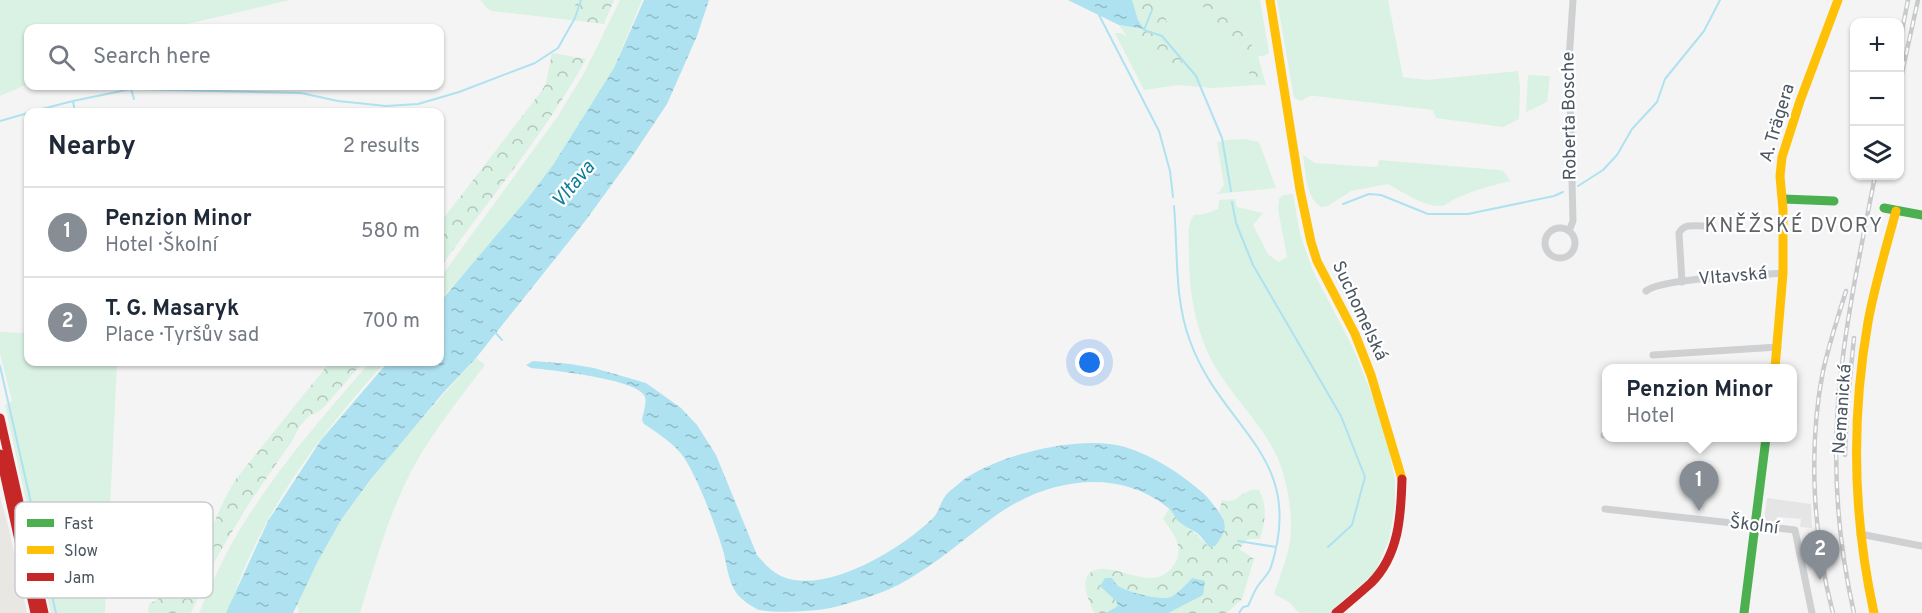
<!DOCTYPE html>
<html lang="en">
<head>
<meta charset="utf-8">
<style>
  body { margin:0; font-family:Overpass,sans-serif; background:#f2f2f3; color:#1f2937 }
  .controls { position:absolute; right:18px; top:18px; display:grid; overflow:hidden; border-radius:12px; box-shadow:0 2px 4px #0004 }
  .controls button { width:54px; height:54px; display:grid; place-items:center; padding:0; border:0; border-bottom:2px solid #e0e1e3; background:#fff; color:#1f2937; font:30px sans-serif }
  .you { position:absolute; left:1090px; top:363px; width:21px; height:21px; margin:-15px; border:4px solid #fff; border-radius:50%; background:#1a73e8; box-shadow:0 0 0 9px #1a73e833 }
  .badge { display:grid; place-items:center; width:39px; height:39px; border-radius:50%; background:#868d94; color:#fff; font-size:20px; font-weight:700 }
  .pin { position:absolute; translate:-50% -50px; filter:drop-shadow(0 2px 3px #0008) }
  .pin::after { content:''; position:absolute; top:32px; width:21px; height:18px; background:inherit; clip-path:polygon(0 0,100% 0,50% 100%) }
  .popup { position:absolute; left:1602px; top:364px; width:195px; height:78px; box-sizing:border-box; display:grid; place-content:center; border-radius:12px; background:#fff; filter:drop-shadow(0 2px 4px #0005); font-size:20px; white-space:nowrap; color:#747a83 }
  .popup b { font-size:22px; color:#1f2937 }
  .popup::after { content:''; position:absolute; left:50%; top:100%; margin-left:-12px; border:12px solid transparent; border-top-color:#fff }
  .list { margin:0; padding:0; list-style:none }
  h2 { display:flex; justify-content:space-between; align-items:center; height:78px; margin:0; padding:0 24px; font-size:26px }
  h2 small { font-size:20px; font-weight:400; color:#747a83 }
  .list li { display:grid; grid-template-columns:39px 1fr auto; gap:18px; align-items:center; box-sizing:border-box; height:90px; padding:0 24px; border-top:2px solid #e0e1e3 }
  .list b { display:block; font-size:22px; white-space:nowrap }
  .list p { margin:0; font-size:20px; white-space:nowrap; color:#747a83 }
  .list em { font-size:20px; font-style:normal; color:#747a83 }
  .icon { flex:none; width:33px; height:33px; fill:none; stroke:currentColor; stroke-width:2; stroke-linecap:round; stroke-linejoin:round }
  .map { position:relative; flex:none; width:1922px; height:613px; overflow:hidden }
  .search { position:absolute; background:#fff; box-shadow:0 2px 4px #0004; left:24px; top:24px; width:420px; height:66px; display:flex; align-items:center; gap:15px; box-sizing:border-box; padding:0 21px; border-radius:12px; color:#747a83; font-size:22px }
  .panel { position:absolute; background:#fff; box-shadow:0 2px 4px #0004; left:24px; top:108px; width:420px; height:258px; border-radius:12px }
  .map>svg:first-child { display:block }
  .commercial { fill:#e8e7e3 }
  .education { fill:#e6e5e6 }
  .grass { fill:#d9f2e3 }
  .forest { fill:url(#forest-crowns) }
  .water { fill:url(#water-ripples) }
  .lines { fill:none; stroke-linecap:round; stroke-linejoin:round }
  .stream { stroke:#aee2f0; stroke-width:2 }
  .street { stroke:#ced0d2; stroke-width:7 }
  .fast { stroke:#4caf50; stroke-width:9 }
  .slow { stroke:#ffc107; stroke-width:9 }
  .jam { stroke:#c62828; stroke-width:9 }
  .rail-casing { stroke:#c9cacc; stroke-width:4.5 }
  .rail { stroke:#fff; stroke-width:2; stroke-dasharray:7; stroke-linecap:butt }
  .labels { text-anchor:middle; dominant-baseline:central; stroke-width:4.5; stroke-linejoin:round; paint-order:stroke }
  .street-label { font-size:18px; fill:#4a5661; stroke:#fff }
  .water-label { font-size:20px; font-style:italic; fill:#0c7c9b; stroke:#fff }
  .neighbourhood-label { font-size:20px; letter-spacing:1.5px; fill:#5f6368; stroke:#fff }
  .key { fill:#fff; stroke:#c9ccd0; stroke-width:1.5 }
  .key-label { font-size:16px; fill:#4a5661 }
</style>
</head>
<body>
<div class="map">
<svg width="1922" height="613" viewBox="0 0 1922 613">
  <defs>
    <pattern id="forest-crowns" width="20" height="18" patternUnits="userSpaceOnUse" patternTransform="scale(1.5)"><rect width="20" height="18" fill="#d9f2e3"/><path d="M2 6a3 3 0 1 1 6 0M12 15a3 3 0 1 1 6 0" fill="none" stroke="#b2c7bb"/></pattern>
    <pattern id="water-ripples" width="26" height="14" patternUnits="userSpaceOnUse" patternTransform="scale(1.5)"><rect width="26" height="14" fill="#aee2f0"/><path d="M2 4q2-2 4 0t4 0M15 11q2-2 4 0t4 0" fill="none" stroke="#90bac6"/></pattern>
  </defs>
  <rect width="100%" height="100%" fill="#f4f4f4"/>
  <!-- commercial -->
  <path class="commercial" d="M0,497L8,525L27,613H0Z"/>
  <!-- education -->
  <path class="education" d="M1767,498L1811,504L1812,528L1800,527L1801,519L1777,517L1776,523L1764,521Z"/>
  <!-- grass -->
  <path class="grass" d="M0,0H290L170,28H28V84L0,96Z
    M480,0H577L570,20L492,11L488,9Z
    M620,0H642L614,68L553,165L528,198L482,254L440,300V278L558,116L584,73Z
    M1160,0H1197L1234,42L1255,85L1213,88L1179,85L1144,90L1115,33H1121L1127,37L1140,38L1153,45L1179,76L1185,69L1173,42Z
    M1219,0H1260L1269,53L1264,56H1258L1245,33Z
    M1277,0H1388L1403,77L1427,80L1518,71L1520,87L1519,119L1503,127L1436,118L1433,110L1315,96H1310L1301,101L1294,98Z
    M1528,75L1550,76L1547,102L1526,112Z
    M1244,139L1259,142L1276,188L1216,194L1220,191L1224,185L1217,142L1227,140Z
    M1303,155L1315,163L1375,167L1378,166L1379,160L1499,170L1503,171L1511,181C1493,185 1474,190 1457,198C1453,199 1449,203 1445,205C1428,210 1403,192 1388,184L1351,191L1328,206L1321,207C1305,196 1306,173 1303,155Z
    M1293,194L1300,234L1313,271L1354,350L1376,405L1388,444L1395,481V505L1389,539L1375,573L1342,601L1330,613H1299L1289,602L1274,594C1280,576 1287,559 1290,541C1293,520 1289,493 1283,473C1272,434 1240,406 1219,373C1197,339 1189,296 1189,255C1189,243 1186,225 1194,215L1205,214L1218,209L1219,200L1235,199L1237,207L1263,213L1253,225L1268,254L1278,262L1287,257L1278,209L1279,199L1283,195Z
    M0,332L28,333V362H117L105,613H51L5,405L12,401L0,353Z
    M476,358L485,365C460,398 434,430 414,466C389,512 375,564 360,613H298L299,609L296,605L318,561L341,520L392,452Z
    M370,362H385C337,416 289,475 257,541C245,564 236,588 228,613H199C212,583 225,553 242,526C279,466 325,414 370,362Z"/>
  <!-- forest -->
  <path class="forest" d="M577,0H614L604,24L570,20Z
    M1132,0H1160L1173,42L1185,69L1178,77C1163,56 1154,39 1127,37L1119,25L1143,29L1138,20Z
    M1197,0H1219L1245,33L1258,56L1266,85H1255L1234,42Z
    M552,53L586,59C545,134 489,199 440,268V223L543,89L546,83Z
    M330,362H363L325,406L318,412L310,415L300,426L292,441L248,505L217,557L191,613H148L149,604C205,577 206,526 236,479Z
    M1259,490C1268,507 1265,522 1260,539H1248L1239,549L1254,559L1242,599L1227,613H1094C1090,602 1079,583 1090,573C1111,555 1156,601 1176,561C1184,546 1172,531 1163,519L1169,508C1181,525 1195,531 1209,547L1223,517L1219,512L1222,500C1237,504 1237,495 1249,491C1252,489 1256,490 1259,490Z"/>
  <!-- water -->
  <path class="water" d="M644,0H709L697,36L667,104L631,158L586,220L476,358L443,393L371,479L341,520L318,561L293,613H226L268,521L321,440L388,362H440V302L528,198L553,165L614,68Z
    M1068,0H1132L1138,20L1144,29L1119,25Z
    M533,361L570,364L594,368L646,383L681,408L697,425L716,455L757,555C764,563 771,571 781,576C825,596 901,549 932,519C939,513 940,502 946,495C950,490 958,485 963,480C1000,454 1081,434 1125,447C1154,456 1180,473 1203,493C1208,497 1211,502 1215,507C1228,523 1228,529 1215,546L1209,547C1205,542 1202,537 1197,533C1191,529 1184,526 1178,521C1174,516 1172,510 1167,507C1114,465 1041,481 991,519C963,540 937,563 907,580C886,593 862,599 839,606C819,612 778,613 759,610C752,607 742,600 737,594C727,580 727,562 722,547C714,521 699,482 685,459C675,444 659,434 644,424L642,420C643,413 647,404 645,397C640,379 550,370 531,368L526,365Z
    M1105,578H1112C1114,581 1116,584 1118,586C1128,592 1160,601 1171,597C1176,595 1189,582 1192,578L1205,581L1203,595L1168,613H1106L1118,606L1116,601L1100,586Z"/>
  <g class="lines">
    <!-- stream -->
    <path class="stream" d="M1152,10L1144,30L1162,36L1196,76L1222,138L1231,191
      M1099,15L1159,131L1170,171L1173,197
      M131,89L134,99
      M73,101L75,112
      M30,112L73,101L131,89L301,93L338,101L386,106L418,104L459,92L535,63L558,48L575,18L581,0
      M0,121L28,113
      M1578,186L1603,170L1617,155L1632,129L1657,102L1665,79L1704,31L1720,0
      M1232,202L1236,223L1253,265L1341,416L1365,477L1352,525L1328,547
      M1343,204L1369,194L1381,195L1428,214H1468L1554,196L1563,192
      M1174,206C1178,251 1174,299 1190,341C1222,430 1307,455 1271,567C1268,576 1260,581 1256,589C1253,594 1251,600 1248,606L1243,607L1239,613
      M494,331L502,340
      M0,366L56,613
      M1238,541L1276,547"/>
    <!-- street -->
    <path class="street" d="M1545 243a15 15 0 1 1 30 0a15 15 0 1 1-30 0Z
      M1569,231L1573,221L1569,60L1573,0
      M1682,282L1679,233C1685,223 1693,226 1703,226
      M1646,291C1661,278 1758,275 1783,273
      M1653,355L1778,347
      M1604,435H1606
      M1605,509L1795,530L1812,613
      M1860,534L1922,546"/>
    <!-- fast -->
    <path class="fast" d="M1783,199L1834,201
      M1884,208L1922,215
      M1744,613L1766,438"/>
    <!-- slow -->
    <path class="slow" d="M1270,0L1300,190L1311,242L1317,261L1355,334L1371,375L1402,479
      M1775,368L1783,273V210L1780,176L1782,157L1800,101L1838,0
      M1874,613C1853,517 1851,419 1868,322C1875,284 1886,248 1896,211"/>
    <!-- jam -->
    <path class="jam" d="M0,418L44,613
      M0,454L35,613
      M1336,613C1348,603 1360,593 1371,583C1399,555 1401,516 1402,479"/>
    <defs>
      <path id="rail" d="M1901,36L1908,0
        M1900,82L1918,0
        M1845,455L1847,407L1854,338
        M1833,613C1813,538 1808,447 1823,371C1829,344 1838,317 1846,291
        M1854,613C1837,538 1832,459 1840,382C1847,312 1862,244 1875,176"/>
    </defs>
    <!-- rail casing -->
    <use href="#rail" class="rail-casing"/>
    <!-- rail -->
    <use href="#rail" class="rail"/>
  </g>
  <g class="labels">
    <!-- street labels -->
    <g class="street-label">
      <text transform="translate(1570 116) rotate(-91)">Roberta Bosche</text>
      <text transform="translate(1778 123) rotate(-73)">A. Trägera</text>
      <text transform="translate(1733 277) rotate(-5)">Vltavská</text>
      <text transform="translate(1359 311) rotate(65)">Suchomelská</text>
      <text transform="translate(1843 409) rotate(-86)">Nemanická</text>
      <text transform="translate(1754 526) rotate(7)">Školní</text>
    </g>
    <!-- water labels -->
    <g class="water-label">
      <text transform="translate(574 185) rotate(-50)">Vltava</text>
    </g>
    <!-- neighbourhood labels -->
    <g class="neighbourhood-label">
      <text x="1794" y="227">KNĚŽSKÉ DVORY</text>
    </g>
  </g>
  <!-- legend -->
  <rect x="15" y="502" width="198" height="96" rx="9" class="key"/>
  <rect x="27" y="519" width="27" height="8" fill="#4caf50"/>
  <rect x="27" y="546" width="27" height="8" fill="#ffc107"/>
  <rect x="27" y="573" width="27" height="8" fill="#c62828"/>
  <g class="key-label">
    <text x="64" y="529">Fast</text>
    <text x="64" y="556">Slow</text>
    <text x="64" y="583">Jam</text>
  </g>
</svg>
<div class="controls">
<button>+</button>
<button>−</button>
<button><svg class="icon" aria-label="layers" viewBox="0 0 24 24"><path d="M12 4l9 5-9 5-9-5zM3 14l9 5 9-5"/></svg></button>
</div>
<div class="you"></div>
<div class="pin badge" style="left:1699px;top:511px">1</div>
<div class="popup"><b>Penzion Minor</b>Hotel</div>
<div class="pin badge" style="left:1820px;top:580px">2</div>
<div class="search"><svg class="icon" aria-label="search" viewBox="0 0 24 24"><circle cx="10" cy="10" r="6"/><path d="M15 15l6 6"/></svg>Search here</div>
<section class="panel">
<h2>Nearby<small>2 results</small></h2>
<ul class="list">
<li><span class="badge">1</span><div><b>Penzion Minor</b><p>Hotel · Školní</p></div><em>580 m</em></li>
<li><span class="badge">2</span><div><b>T. G. Masaryk</b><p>Place · Tyršův sad</p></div><em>700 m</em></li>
</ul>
</section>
</div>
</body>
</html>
